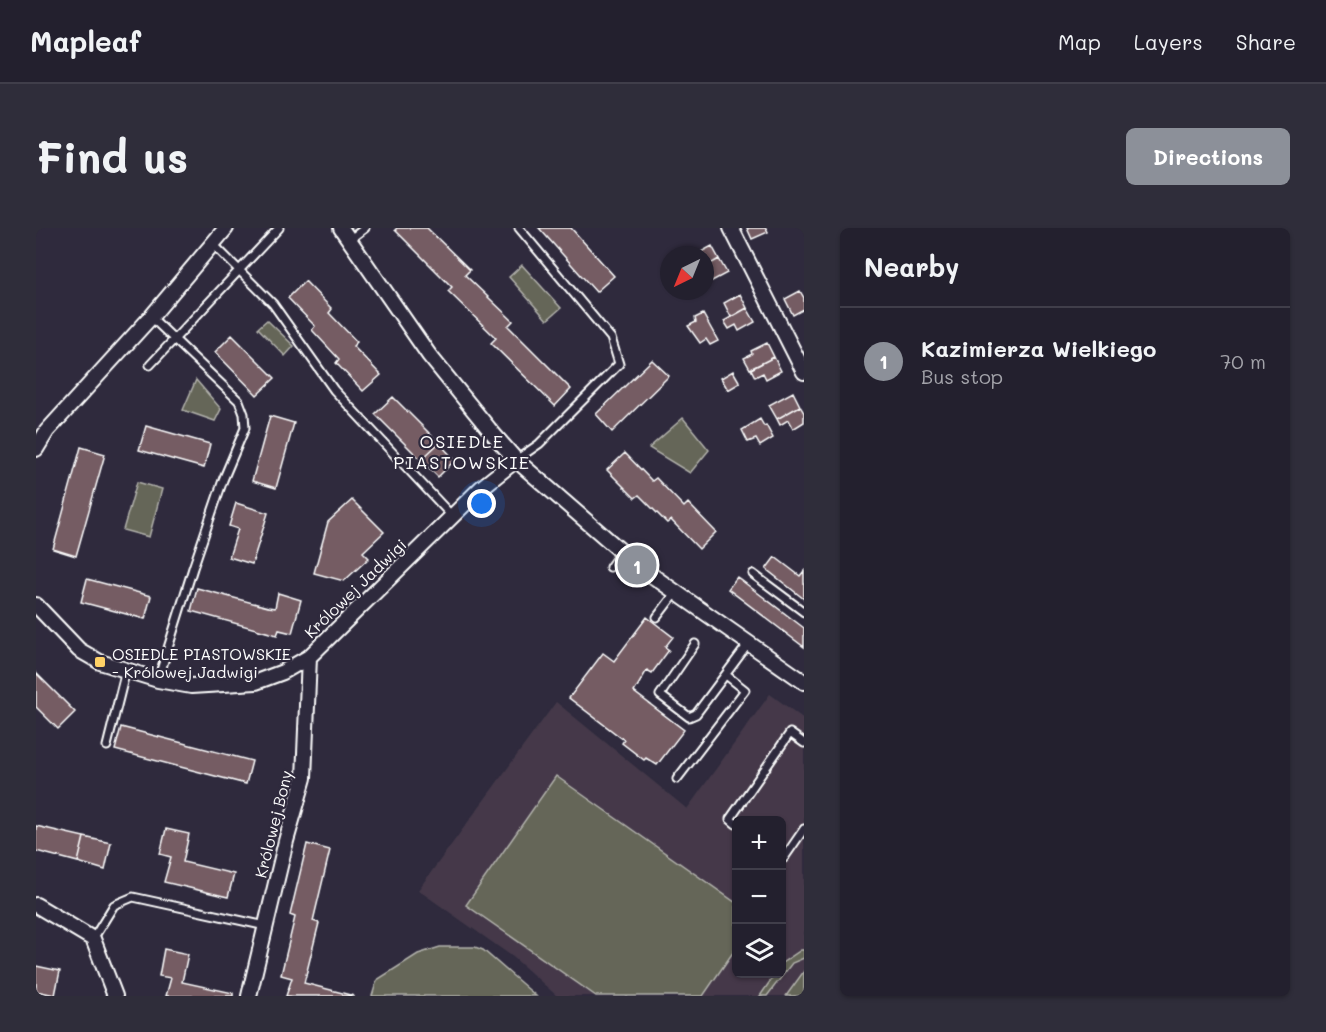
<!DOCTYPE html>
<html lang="en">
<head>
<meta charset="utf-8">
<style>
  body { margin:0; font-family:Mali,sans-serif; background:#2f2d3a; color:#f1f3f6 }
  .controls { position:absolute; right:18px; bottom:18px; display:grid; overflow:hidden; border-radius:9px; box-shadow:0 2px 4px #0004 }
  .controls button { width:54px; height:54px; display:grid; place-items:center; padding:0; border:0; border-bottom:2px solid #403e4a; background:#23202e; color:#f1f3f6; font:30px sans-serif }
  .compass { position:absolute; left:624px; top:18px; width:54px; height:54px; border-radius:50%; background:#23202e; box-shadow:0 2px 4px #0004; rotate:223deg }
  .you { position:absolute; left:446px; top:276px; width:21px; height:21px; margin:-15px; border:4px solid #fff; border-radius:50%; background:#1a73e8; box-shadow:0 0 0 9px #1a73e833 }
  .badge { display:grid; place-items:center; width:39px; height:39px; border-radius:50%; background:#8c9099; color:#fff; font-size:20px; font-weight:700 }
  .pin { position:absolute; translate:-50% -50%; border:3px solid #fff; box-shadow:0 2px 6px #0006 }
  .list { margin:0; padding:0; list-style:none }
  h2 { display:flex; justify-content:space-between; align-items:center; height:78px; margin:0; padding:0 24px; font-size:26px }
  h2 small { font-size:20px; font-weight:400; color:#a3a3aa }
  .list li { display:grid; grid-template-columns:39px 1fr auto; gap:18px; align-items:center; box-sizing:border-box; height:108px; padding:0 24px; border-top:2px solid #403e4a }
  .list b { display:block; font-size:22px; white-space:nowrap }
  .list p { margin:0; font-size:20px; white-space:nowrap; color:#a3a3aa }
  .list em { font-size:20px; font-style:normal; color:#a3a3aa }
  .icon { flex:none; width:33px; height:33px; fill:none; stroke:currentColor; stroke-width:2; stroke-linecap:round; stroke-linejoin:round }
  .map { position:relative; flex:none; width:768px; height:768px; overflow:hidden; border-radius:9px }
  header { display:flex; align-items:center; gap:36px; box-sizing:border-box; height:84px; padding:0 30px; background:#23202e; border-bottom:2px solid #403e4a }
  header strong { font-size:28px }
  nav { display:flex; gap:33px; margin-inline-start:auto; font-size:21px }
  .intro { display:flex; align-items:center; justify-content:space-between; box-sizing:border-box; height:144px; padding:0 36px }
  h1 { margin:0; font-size:42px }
  .button { padding:15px 27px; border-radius:9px; background:#8c9099; color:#fff; font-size:21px; font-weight:700 }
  main { display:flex; gap:36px; padding:0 36px }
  aside { flex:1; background:#23202e; border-radius:9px; box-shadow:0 2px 4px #0004 }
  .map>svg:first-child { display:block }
  .built { fill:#443949; fill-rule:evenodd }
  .green { fill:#656658; stroke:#b2b2ac; stroke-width:1.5 }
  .building { fill:#745c64; stroke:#fff; stroke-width:1.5 }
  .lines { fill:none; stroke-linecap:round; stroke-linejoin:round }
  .service-casing { stroke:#fff; stroke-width:11 }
  .minor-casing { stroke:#fff; stroke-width:18 }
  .service { stroke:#2f2a3d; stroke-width:7 }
  .minor { stroke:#2f2a3d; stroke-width:14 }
  .poi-dot { fill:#ffd166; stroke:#2f2a3d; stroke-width:2 }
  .labels { text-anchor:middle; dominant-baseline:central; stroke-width:4.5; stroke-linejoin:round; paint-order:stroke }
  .street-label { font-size:16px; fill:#fff; stroke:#2f2a3d }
  .poi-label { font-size:16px; fill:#fff; stroke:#2f2a3d; text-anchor:start }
  .neighbourhood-label { font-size:18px; letter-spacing:1.5px; fill:#fff; stroke:#2f2a3d }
</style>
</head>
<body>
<header>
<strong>Mapleaf</strong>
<nav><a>Map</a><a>Layers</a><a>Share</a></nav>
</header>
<div class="intro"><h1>Find us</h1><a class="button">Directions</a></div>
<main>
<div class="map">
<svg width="768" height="768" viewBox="0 0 768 768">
  <rect width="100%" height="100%" fill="#2f2a3d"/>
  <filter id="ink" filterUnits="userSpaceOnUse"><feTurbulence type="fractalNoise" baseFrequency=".0167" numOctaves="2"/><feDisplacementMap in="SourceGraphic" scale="12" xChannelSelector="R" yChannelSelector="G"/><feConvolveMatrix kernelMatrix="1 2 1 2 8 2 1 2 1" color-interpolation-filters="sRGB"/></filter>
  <g filter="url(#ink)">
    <!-- built -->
    <path class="built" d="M734,466L768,491V768H521L477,729L382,662L520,474L651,581ZM700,592H746V746H700Z"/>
    <!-- green -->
    <path class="green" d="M486,37L525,80L511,92L473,49Z
      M231,92L258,118L249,128L222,100Z
      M160,152L185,181L179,193L147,182Z
      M647,190L673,222L654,245L613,220Z
      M101,254L126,261L113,309L87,302Z
      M520,548L700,675V720L667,768H560L430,677Z
      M404,719H439L447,722L500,768H336L341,752L382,726Z
      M765,722H768V730L756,735L731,768H724L739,746H746V735Z
      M768,743V768H750Z"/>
    <!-- building -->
    <path class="building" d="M361,0H391L434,42L429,47L477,93L472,98L535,161L519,178L455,115L460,110L412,63L416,59L359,2Z
      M503,0H535L578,48L560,64Z
      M711,0H730L732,4L716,11Z
      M676,18L683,31L669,39V27L661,26Z
      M683,31L691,45L676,53L669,39Z
      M269,53L296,81L293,85L321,114L317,118L345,147L327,163L300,135L303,131L276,102L279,98L252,70Z
      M764,63L768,70V81L757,87L749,71Z
      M704,66L711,80L695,89L688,75Z
      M711,80L719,94L703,103L700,97L693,101L688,93Z
      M667,86L682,113L674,117L670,111L664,115L652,98L660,94L659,90Z
      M196,107L239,150L221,167L179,124Z
      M731,115L738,129L714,141L708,130L716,126L715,123Z
      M738,129L745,143L730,151L727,145L719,149L715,141Z
      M616,132L633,148L576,204L560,186Z
      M697,143L704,155L692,162L685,150Z
      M757,164L764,178L741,191L733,177Z
      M357,169L403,215L385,232L339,186Z
      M764,178L768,185V194L757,201L752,192L744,197L741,191Z
      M234,188L258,195L240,260L216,253Z
      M724,191L728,198L730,197L737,210L724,218L720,211L712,214L706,202Z
      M110,198L174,216L168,240L103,222Z
      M403,215L419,232L402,249L385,232Z
      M45,219L69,226L40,328L17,321Z
      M589,225L616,253L620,250L648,279L652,275L680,304L663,321L635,292L631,295L603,267L599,270L571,242Z
      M316,272L348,304L327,324L333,330L308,353L278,345L292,294Z
      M200,275L232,285L216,336L193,329L202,301L193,298Z
      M739,329L764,348L768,343V371L730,341Z
      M701,349L768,400V419L692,361Z
      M51,351L115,368L109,391L45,374Z
      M161,360L232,379L239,380L242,365L265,372L256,405L243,402L241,407L155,383Z
      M611,389L637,409L629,419L633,422L616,445L611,442L598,464L648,502L621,537L610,530L608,532L586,515L588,512L533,470L567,425L578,433Z
      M0,445L39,484L22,501L0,479Z
      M85,499L216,533L210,556L79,522Z
      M0,598L48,609L42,634L0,623Z
      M130,601L153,606L147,634L198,646L192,669L128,654L135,629L124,626Z
      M48,609L75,615L69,642L42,634Z
      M271,616L294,622L277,693L283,695L268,755L318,768H250L256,750L245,747L259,689L254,687Z
      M128,721L152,726L146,754L197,765V768H130L135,750L123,748Z
      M0,738L24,743L19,767L0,763Z"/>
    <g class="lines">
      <defs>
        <path id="service" d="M313,12L329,0
          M177,16L237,76L298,162L416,288
          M115,89L203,173L208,186L209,200L187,252L157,340L122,452
          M114,137L243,0
          M480,232L503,216L583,136L575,110L483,0
          M574,339L585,324
          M717,346L768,384
          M621,389L640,364
          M659,416L624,467L653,489L660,486L713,415
          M71,518L90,442
          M641,551L709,462L690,447
          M700,596L694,591L754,505L768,515
          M746,629L748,630L768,601
          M57,711L78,677L97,669L230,698"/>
        <path id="minor" d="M305,0L393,127L453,201L480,232L601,337L768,454
          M695,0L768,144
          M0,221L11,203L115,89L190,0
          M0,377L43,422L64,434L122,452L155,458L220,454L247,444L273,429L445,260L480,232
          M0,677L57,711L79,768
          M213,768L250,613L268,550L273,429"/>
      </defs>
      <!-- service casing -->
      <use href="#service" class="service-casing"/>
      <!-- minor casing -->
      <use href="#minor" class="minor-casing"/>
      <!-- service -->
      <use href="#service" class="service"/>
      <!-- minor -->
      <use href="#minor" class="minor"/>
    </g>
  </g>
  <!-- markers -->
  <rect class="poi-dot" x="58" y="428" width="12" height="12" rx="3"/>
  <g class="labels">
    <!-- street labels -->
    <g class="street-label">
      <text transform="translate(319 360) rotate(-44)">Królowej Jadwigi</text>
      <text transform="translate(237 596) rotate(-76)">Królowej Bony</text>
    </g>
    <!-- poi labels -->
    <g class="poi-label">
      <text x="76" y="425">OSIEDLE PIASTOWSKIE<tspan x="76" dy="18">- Królowej Jadwigi</tspan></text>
    </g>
    <!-- neighbourhood labels -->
    <g class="neighbourhood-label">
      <text x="426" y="213">OSIEDLE<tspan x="426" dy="21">PIASTOWSKIE</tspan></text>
    </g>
  </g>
</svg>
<div class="controls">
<button>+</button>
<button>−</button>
<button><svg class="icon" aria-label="layers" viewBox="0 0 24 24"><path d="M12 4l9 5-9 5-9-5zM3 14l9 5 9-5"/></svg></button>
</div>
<svg class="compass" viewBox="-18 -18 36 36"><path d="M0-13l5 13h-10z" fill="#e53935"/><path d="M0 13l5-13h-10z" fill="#a3a3aa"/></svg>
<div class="you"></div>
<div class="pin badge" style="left:601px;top:337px">1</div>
</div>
<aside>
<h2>Nearby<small></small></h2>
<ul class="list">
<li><span class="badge">1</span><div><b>Kazimierza Wielkiego</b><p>Bus stop</p></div><em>70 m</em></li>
</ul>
</aside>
</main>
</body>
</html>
